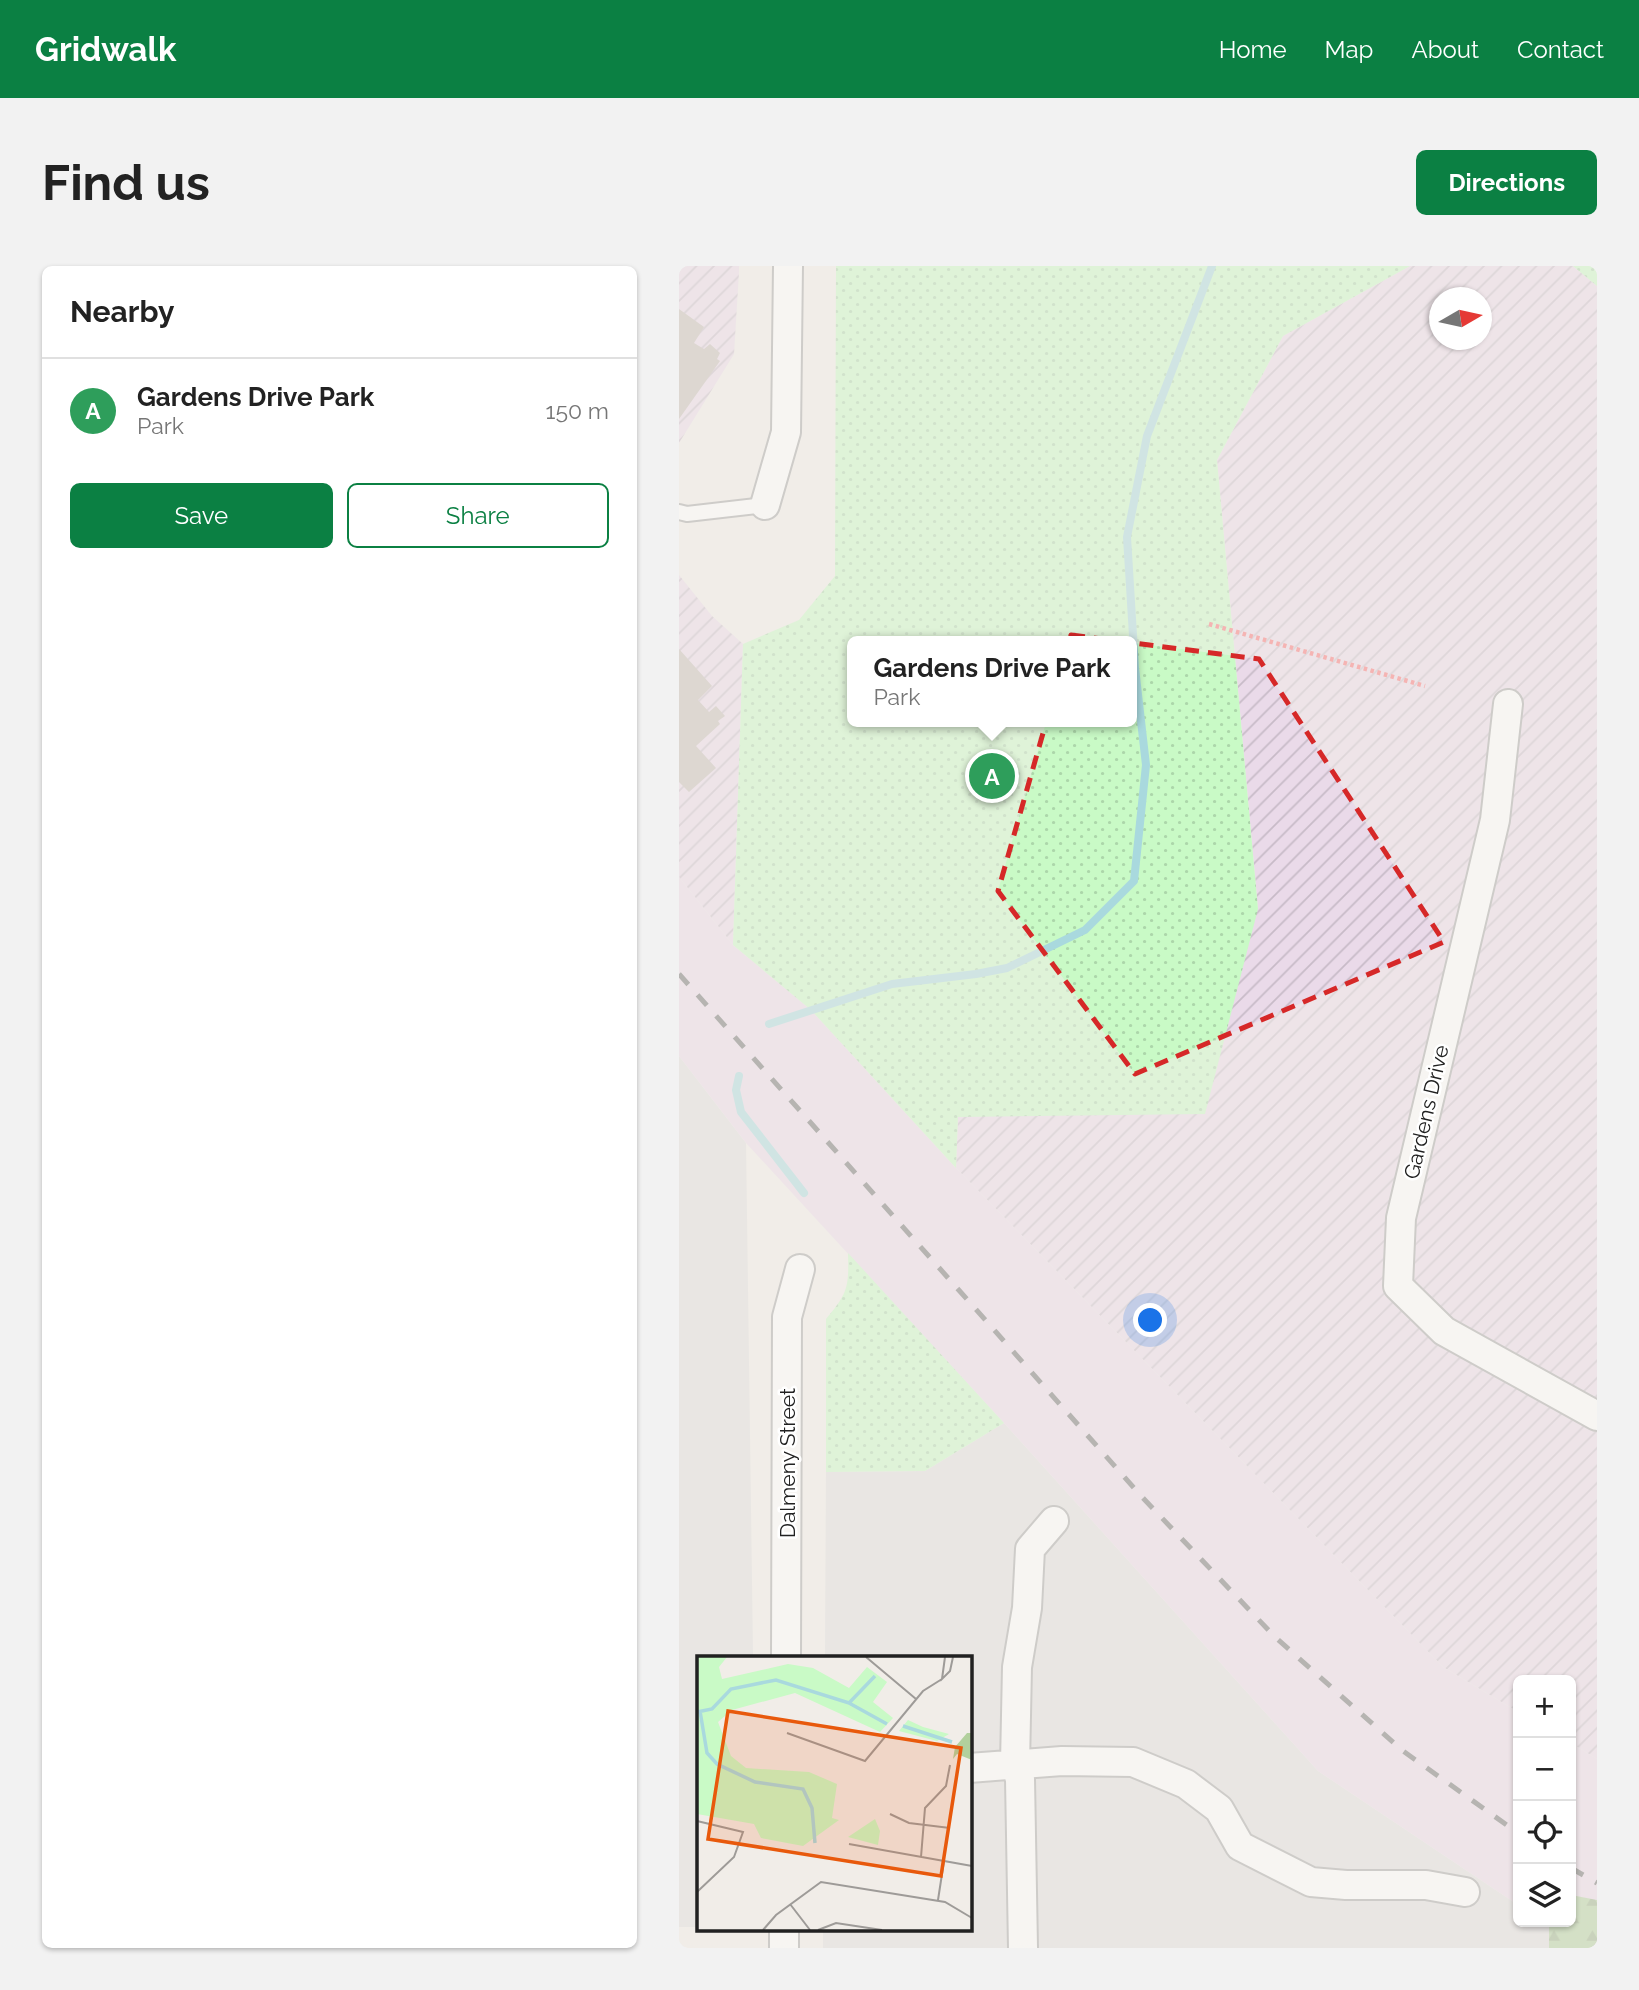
<!DOCTYPE html>
<html lang="en">
<head>
<meta charset="utf-8">
<style>
  body { margin:0; font-family:Raleway,sans-serif; background:#f2f2f2; color:#222 }
  .controls { position:absolute; right:21px; bottom:21px; display:grid; overflow:hidden; border-radius:10px; box-shadow:0 2px 5px #0004 }
  .controls button { width:63px; height:63px; display:grid; place-items:center; padding:0; border:0; border-bottom:2px solid #e0e0e0; background:#fff; color:#222; font:35px sans-serif }
  .compass { position:absolute; left:750px; top:21px; width:63px; height:63px; border-radius:50%; background:#fff; box-shadow:0 2px 5px #0004; rotate:81deg }
  .you { position:absolute; left:472px; top:1055px; width:24px; height:24px; margin:-18px; border:5px solid #fff; border-radius:50%; background:#1a73e8; box-shadow:0 0 0 10px #1a73e833 }
  .badge { display:grid; place-items:center; width:46px; height:46px; border-radius:50%; background:#0b8043; color:#fff; font-size:23px; font-weight:700 }
  .pin { position:absolute; translate:-50% -50%; border:4px solid #fff; box-shadow:0 2px 7px #0006 }
  .popup { position:absolute; left:168px; top:370px; width:290px; height:91px; box-sizing:border-box; display:grid; place-content:center; border-radius:10px; background:#fff; filter:drop-shadow(0 2px 5px #0005); font-size:23px; white-space:nowrap; color:#767676 }
  .popup b { font-size:26px; color:#222 }
  .popup::after { content:''; position:absolute; left:50%; top:100%; margin-left:-14px; border:14px solid transparent; border-top-color:#fff }
  .list { margin:0; padding:0; list-style:none }
  h2 { display:flex; justify-content:space-between; align-items:center; height:91px; margin:0; padding:0 28px; font-size:30px }
  h2 small { font-size:23px; font-weight:400; color:#767676 }
  .list li { display:grid; grid-template-columns:46px 1fr auto; gap:21px; align-items:center; box-sizing:border-box; height:105px; padding:0 28px; border-top:2px solid #e0e0e0 }
  .list b { display:block; font-size:26px; white-space:nowrap }
  .list p { margin:0; font-size:23px; white-space:nowrap; color:#767676 }
  .list em { font-size:23px; font-style:normal; color:#767676 }
  .actions { display:flex; gap:14px; padding:21px 28px }
  .actions a { flex:1; padding:16px 0; border:2px solid #0b8043; border-radius:10px; text-align:center; font-size:24px; color:#0b8043 }
  .actions .main { background:#0b8043; color:#fff }
  .icon { flex:none; width:38px; height:38px; fill:none; stroke:currentColor; stroke-width:2; stroke-linecap:round; stroke-linejoin:round }
  .map { position:relative; flex:none; width:918px; height:1682px; overflow:hidden; border-radius:10px }
  header { display:flex; align-items:center; gap:42px; box-sizing:border-box; height:98px; padding:0 35px; background:#0b8043; color:#fff }
  header strong { font-size:33px }
  nav { display:flex; gap:38px; margin-inline-start:auto; font-size:24px }
  .intro { display:flex; align-items:center; justify-content:space-between; box-sizing:border-box; height:168px; padding:0 42px }
  h1 { margin:0; font-size:49px }
  .button { padding:18px 32px; border-radius:10px; background:#0b8043; color:#fff; font-size:24px; font-weight:700 }
  main { display:flex; gap:42px; padding:0 42px }
  aside { flex:1; background:#fff; border-radius:10px; box-shadow:0 2px 5px #0004 }
  .map>svg:first-child { display:block }
  .residential { fill:#dfdede }
  .industrial { fill:url(#industrial-furrows); fill-rule:evenodd }
  .railway { fill:#eadae9 }
  .forest { fill:url(#forest-firs) }
  .park { fill:url(#park-dots); fill-rule:evenodd }
  .lines { fill:none; stroke-linecap:round; stroke-linejoin:round }
  .stream { stroke:#a9d9de; stroke-width:8 }
  .building { fill:#c6bcb7 }
  .service-casing { stroke:#a5a5a5; stroke-width:18 }
  .minor-casing { stroke:#a5a5a5; stroke-width:32 }
  .path { stroke:#fa7074; stroke-width:4.5; stroke-dasharray:3.5 3.5; stroke-linecap:butt }
  .service { stroke:#fff; stroke-width:14 }
  .minor { stroke:#fff; stroke-width:28 }
  .rail { stroke:#6f6f6f; stroke-width:5; stroke-dasharray:14 14; stroke-linecap:butt }
  .marked { fill:none; stroke:#d62828; stroke-width:5; stroke-dasharray:14 9; stroke-linejoin:round }
  .labels { text-anchor:middle; dominant-baseline:central; stroke-width:5; stroke-linejoin:round; paint-order:stroke }
  .street-label { font-size:21px; fill:#212121; stroke:#fff }
  .inset-river { fill:none; stroke:#a9d9de; stroke-width:3.5 }
  .inset-road { fill:none; stroke:#9e9b98; stroke-width:2 }
  .view { fill:#e8590c; fill-opacity:0.15; stroke:#e8590c; stroke-width:3.5 }
  .inset-edge { fill:none; stroke:#212121; stroke-width:3.5 }
</style>
</head>
<body>
<header>
<strong>Gridwalk</strong>
<nav><a>Home</a><a>Map</a><a>About</a><a>Contact</a></nav>
</header>
<div class="intro"><h1>Find us</h1><a class="button">Directions</a></div>
<main>
<aside>
<h2>Nearby<small></small></h2>
<ul class="list">
<li><span class="badge" style="background:#2e9e5b">A</span><div><b>Gardens Drive Park</b><p>Park</p></div><em>150 m</em></li>
</ul>
<div class="actions"><a class="main">Save</a><a>Share</a></div>
</aside>
<div class="map">
<svg width="918" height="1682" viewBox="0 0 918 1682">
  <defs>
    <pattern id="industrial-furrows" width="10" height="10" patternUnits="userSpaceOnUse" patternTransform="scale(1.75)"><rect width="10" height="10" fill="#eadae9"/><path d="M-1 1l2-2M0 10L10 0M9 11l2-2" fill="none" stroke="#c8bbc8"/></pattern>
    <pattern id="forest-firs" width="22" height="20" patternUnits="userSpaceOnUse" patternTransform="scale(1.75)"><rect width="22" height="20" fill="#b2d09d"/><path d="M5 1l3.5 6h-7zM16 11l3.5 6h-7z" fill="#99b287"/></pattern>
    <pattern id="park-dots" width="8" height="8" patternUnits="userSpaceOnUse" patternTransform="scale(1.75)"><rect width="8" height="8" fill="#c9fac6"/><path d="M2 2h.1M6 6h.1" fill="none" stroke="#acd6aa" stroke-width="1.8" stroke-linecap="round"/></pattern>
  </defs>
  <rect width="100%" height="100%" fill="#f1ede8"/>
  <!-- residential -->
  <path class="residential" d="M0,790L67,877L74,1391L19,1392V1661H0Z
    M325,1157L639,1505L839,1639V1656H864L870,1660V1682H144V1663H290V1392L146,1391L147,1206L246,1205Z"/>
  <!-- industrial -->
  <path class="industrial" d="M0,0H60V6L55,88L0,177Z
    M731,0H894L918,20V1493L892,1477V1414H839V1446L764,1401L277,902L279,851L579,643L538,194L604,70ZM760,32H802V74H760Z
    M0,309L33,350L64,378L54,679L0,611Z"/>
  <!-- railway -->
  <path class="railway" d="M0,611L54,679L132,744L277,902L764,1401L839,1446V1639L639,1505L325,1157L67,877L0,790Z
    M892,1477L918,1493V1682L864,1656H892Z"/>
  <!-- forest -->
  <path class="forest" d="M892,1629L918,1634V1682H870V1660L864,1656H892Z"/>
  <!-- park -->
  <path class="park" d="M157,0H731L604,70L538,194L579,643L526,848L279,851L277,902L132,744L54,679L64,378L120,354L156,310ZM453,375V456H173V375Z
    M894,0H918V20Z
    M169,987L325,1157L246,1205L147,1206V1053C169,1027 170,1021 169,987Z"/>
  <g class="lines">
    <!-- stream -->
    <path class="stream" d="M90,758L213,718L297,708L328,702L406,664L455,615L467,499L456,402L448,271L468,170L533,0
      M60,810L57,824L62,846L125,927"/>
  </g>
  <!-- building -->
  <path class="building" d="M0,43L25,61L15,77L25,83L31,78L41,87L38,93L41,95L0,153Z
    M0,383L33,420L19,434L30,446L37,440L46,450L39,455L41,458L17,480L37,502L10,526L0,516Z"/>
  <g class="lines">
    <defs>
      <path id="service" d="M0,246L8,248L86,239"/>
      <path id="minor" d="M86,239L107,166L109,0
        M829,438L816,554L722,952L719,1020L765,1065L918,1150
        M107,1392L108,1051L121,1003
        M290,1502L383,1495L454,1496L507,1518L540,1543L561,1580L632,1616L667,1619H747L786,1626
        M105,1682V1663
        M344,1682L341,1513L336,1498L338,1401L348,1342L351,1283L375,1255"/>
    </defs>
    <!-- service casing -->
    <use href="#service" class="service-casing"/>
    <!-- minor casing -->
    <use href="#minor" class="minor-casing"/>
    <!-- path -->
    <path class="path" d="M530,358L746,420"/>
    <!-- service -->
    <use href="#service" class="service"/>
    <!-- minor -->
    <use href="#minor" class="minor"/>
    <!-- rail -->
    <path class="rail" d="M0,708L463,1231L596,1371L724,1485L839,1567
      M892,1602L918,1617"/>
  </g>
  <!-- marked area -->
  <path d="M0 0H918V1682H0ZM392,369L580,393L765,676L456,808L319,625Z" fill="#f1ede8" fill-opacity=".55" fill-rule="evenodd"/>
  <path class="marked" d="M392,369L580,393L765,676L456,808L319,625Z"/>
  <g class="labels">
    <!-- street labels -->
    <g class="street-label">
      <text transform="translate(747 846) rotate(-77)">Gardens Drive</text>
      <text transform="translate(108 1197) rotate(-90)">Dalmeny Street</text>
    </g>
  </g>
  <!-- overview -->
  <g transform="translate(18 1390)">
    <rect width="275" height="275" fill="#f1ede8"/>
    <path d="M270,77H275V104L260,98L256,103L258,91Z" fill="#b2d09d"/>
    <path d="M1,1H30L22,11L25,23L91,8L116,12L152,32L170,11L190,26L176,46L196,62L183,76L98,37L35,54L21,66L34,100L49,112L112,116L140,128L135,162L142,164L106,190L64,182L57,168L0,158ZM211,64L226,71L252,78L240,85L202,75ZM178,163L183,175L181,189L151,181Z" fill="#c9fac6"/>
    <path class="inset-river" d="M152,47L190,68M3,55L10,97L20,108L58,126L106,133L115,152L118,187M0,56L15,53L34,33L79,24L152,47L178,20M206,70L255,86"/>
    <path class="inset-road" d="M169,1L219,43M248,1L245,23L253,15L256,1M90,77L168,105L226,35L245,23M193,158L212,167L253,172M0,165L46,176L37,201L0,236M152,188L275,210M224,201L228,152L249,130L253,109M241,244L247,205M93,248L113,274M66,274L79,259L124,226L248,246L275,262M121,274L139,267L185,274"/>
    <path class="view" d="M31,55L264,92L244,220L11,183Z"/>
    <rect width="275" height="275" class="inset-edge"/>
  </g>
</svg>
<div class="controls">
<button>+</button>
<button>−</button>
<button><svg class="icon" aria-label="locate" viewBox="0 0 24 24"><circle cx="12" cy="12" r="6"/><path d="M12 2v4M12 18v4M2 12h4M18 12h4"/></svg></button>
<button><svg class="icon" aria-label="layers" viewBox="0 0 24 24"><path d="M12 4l9 5-9 5-9-5zM3 14l9 5 9-5"/></svg></button>
</div>
<svg class="compass" viewBox="-18 -18 36 36"><path d="M0-13l5 13h-10z" fill="#e53935"/><path d="M0 13l5-13h-10z" fill="#767676"/></svg>
<div class="you"></div>
<div class="pin badge" style="left:313px;top:510px;background:#2e9e5b">A</div>
<div class="popup"><b>Gardens Drive Park</b>Park</div>
</div>
</main>
</body>
</html>
